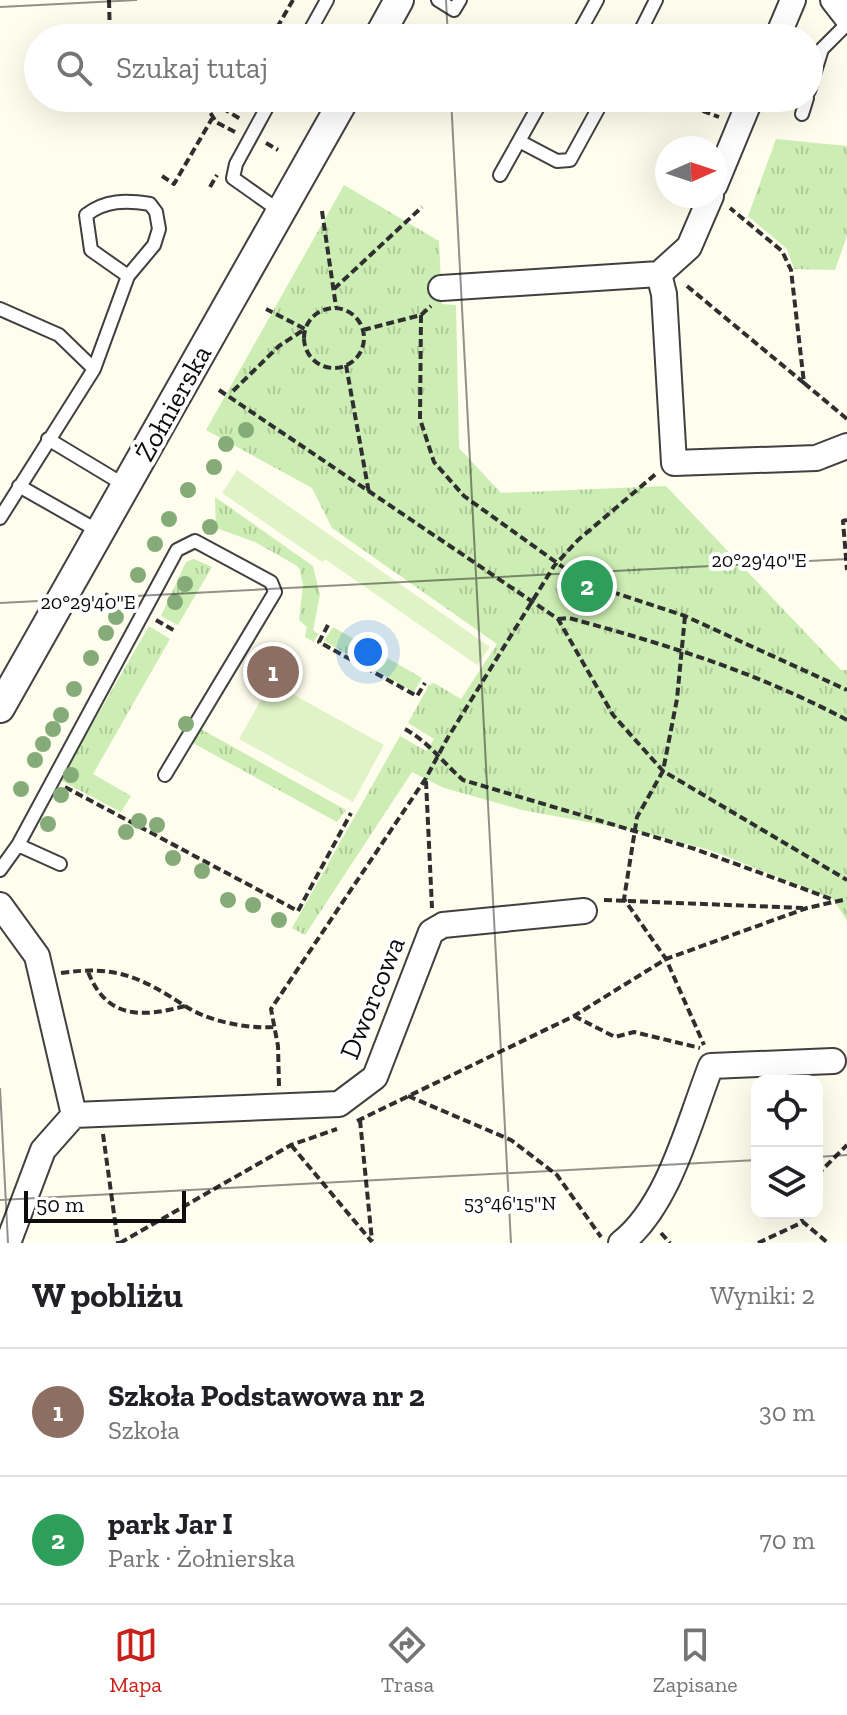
<!DOCTYPE html>
<html lang="pl">
<head>
<meta charset="utf-8">
<style>
  body { margin:0; font-family:"Zilla Slab",serif; background:#f2f2f2; color:#202124 }
  .controls { position:absolute; right:24px; bottom:24px; display:grid; overflow:hidden; border-radius:16px; box-shadow:0 8px 32px #0002 }
  .controls button { width:72px; height:72px; display:grid; place-items:center; padding:0; border:0; border-bottom:2px solid #e0e0e0; background:#fff; color:#202124; font:40px sans-serif }
  .compass { position:absolute; left:655px; top:136px; width:72px; height:72px; border-radius:50%; background:#fff; box-shadow:0 8px 32px #0002; rotate:87deg }
  .scale { position:absolute; left:24px; bottom:20px; width:162px; box-sizing:border-box; padding-left:8px; border:4px solid #0d0d0d; border-top:0; font-size:22px; line-height:28px; white-space:nowrap; color:#0d0d0d; -webkit-text-stroke:6px #fff; paint-order:stroke }
  .you { position:absolute; left:368px; top:652px; width:28px; height:28px; margin:-20px; border:6px solid #fff; border-radius:50%; background:#1a73e8; box-shadow:0 0 0 12px #1a73e833 }
  .badge { display:grid; place-items:center; width:52px; height:52px; border-radius:50%; background:#c92119; color:#fff; font-size:26px; font-weight:700 }
  .pin { position:absolute; translate:-50% -50%; border:4px solid #fff; box-shadow:0 2px 8px #0006 }
  .list { margin:0; padding:0; list-style:none }
  h2 { display:flex; justify-content:space-between; align-items:center; height:104px; margin:0; padding:0 32px; font-size:34px }
  h2 small { font-size:26px; font-weight:400; color:#757577 }
  .list li { display:grid; grid-template-columns:52px 1fr auto; gap:24px; align-items:center; box-sizing:border-box; height:128px; padding:0 32px; border-top:2px solid #e0e0e0 }
  .list b { display:block; font-size:30px; white-space:nowrap }
  .list p { margin:0; font-size:26px; white-space:nowrap; color:#757577 }
  .list em { font-size:26px; font-style:normal; color:#757577 }
  .icon { flex:none; width:44px; height:44px; fill:none; stroke:currentColor; stroke-width:2; stroke-linecap:round; stroke-linejoin:round }
  .map { position:relative; flex:none; width:847px; height:1243px; overflow:hidden }
  .search { position:absolute; background:#fff; box-shadow:0 8px 32px #0002; left:24px; right:24px; top:24px; height:88px; display:flex; align-items:center; gap:20px; box-sizing:border-box; padding:0 28px; border-radius:44px; color:#757577; font-size:30px }
  .sheet { height:360px; background:#fff }
  nav { display:flex; justify-content:space-around; align-items:center; box-sizing:border-box; height:112px; border-top:2px solid #e0e0e0; background:#fff; font-size:22px; color:#757577 }
  nav a { display:grid; justify-items:center; gap:4px }
  nav .on { color:#c92119 }
  .map>svg:first-child { display:block }
  .grass { fill:url(#grass-tufts) }
  .pitch { fill:#dff3c6 }
  .lines { fill:none; stroke-linecap:round; stroke-linejoin:round }
  .service-casing { stroke:#404040; stroke-width:16 }
  .minor-casing { stroke:#404040; stroke-width:28 }
  .tertiary-casing { stroke:#404040; stroke-width:32 }
  .path { stroke:#2f2f2f; stroke-width:4; stroke-dasharray:8 4; stroke-linecap:butt }
  .service { stroke:#fff; stroke-width:12 }
  .minor { stroke:#fff; stroke-width:24 }
  .tertiary { stroke:#fff; stroke-width:28 }
  .tree { fill:#85ac78 }
  .ticks { fill:none; stroke:#0d0d0d; stroke-width:2; stroke-opacity:0.45 }
  .labels { text-anchor:middle; dominant-baseline:central; stroke-width:8; stroke-linejoin:round; paint-order:stroke }
  .street-label { font-size:28px; fill:#0d0d0d; stroke:#fff }
  .ticks-label { font-size:20px; text-anchor:middle; fill:#0d0d0d; stroke:#fff; stroke-width:8; stroke-linejoin:round; paint-order:stroke }
</style>
</head>
<body>
<div class="map">
<svg width="847" height="1243" viewBox="0 0 847 1243">
  <defs>
    <pattern id="grass-tufts" width="24" height="20" patternUnits="userSpaceOnUse" patternTransform="scale(2)"><rect width="24" height="20" fill="#ccedb3"/><path d="M3 7l-1-3M5 7V3M7 7l1-3M15 17l-1-3M17 17v-4M19 17l1-3" fill="none" stroke="#aeca99"/></pattern>
  </defs>
  <rect width="100%" height="100%" fill="#fffded"/>
  <!-- grass -->
  <path class="grass" d="M776,139L847,146V236L835,270L794,269L787,249L748,216Z
    M344,185L439,241L442,304L456,305L459,448L501,493L666,486L841,670H847V921L833,899L710,850L631,830L522,810L444,788L412,772L305,935L292,928L400,736L426,751L434,739L408,723L429,685L434,683L461,699L497,644L332,528L312,488L206,430Z
    M215,497L313,566L320,595L313,630L318,634L314,642L305,637L307,627L299,620L303,585L299,567L255,542L216,528Z
    M194,559L212,567L178,625L161,616L186,562Z
    M149,626L170,639L93,774L131,796L121,812L60,780Z
    M333,627L422,678L414,692L324,641Z
    M199,728L346,810L337,822L191,742Z"/>
  <!-- pitch -->
  <path class="pitch" d="M237,470L490,647L477,665L325,559L322,562L222,493Z
    M271,682L384,745L353,802L239,739Z"/>
  <g class="lines">
    <defs>
      <path id="service" d="M438,0L454,10L460,0
        M306,38L327,0
        M576,38L597,0
        M637,38L656,0
        M809,91L822,49L847,24
        M272,98L236,164L233,178L281,212
        M802,114L807,98
        M519,141L557,161L570,160L604,98
        M500,175L543,98
        M0,309L59,335L94,369
        M48,439L126,486
        M19,486L100,532
        M0,518L94,369L128,276L154,245L159,229L156,212L150,204C126,200 105,200 86,215L91,250L128,276
        M18,845L60,864
        M0,870L18,845L177,550L195,541L271,582L275,592L165,775"/>
      <path id="minor" d="M833,0L847,18
        M777,38L793,0
        M715,185L751,98
        M659,274L664,294L674,463L816,458L847,446
        M441,288L659,274L689,247L711,196
        M0,905L37,956L74,1115L43,1150L8,1243
        M74,1115L339,1104L375,1077L431,932L443,925L584,911
        M621,1243C669,1206 689,1122 711,1066L833,1061"/>
      <path id="tertiary" d="M378,38L399,0
        M0,708L345,98"/>
    </defs>
    <!-- service casing -->
    <use href="#service" class="service-casing"/>
    <!-- minor casing -->
    <use href="#minor" class="minor-casing"/>
    <!-- tertiary casing -->
    <use href="#tertiary" class="tertiary-casing"/>
    <!-- path -->
    <path class="path" d="M109,0L110,38
      M271,38L293,0
      M669,98L719,117
      M621,100L643,107L647,98
      M235,132L216,122L205,104L224,109L242,120
      M266,143L278,150
      M162,176L174,184L213,117
      M210,187L217,175
      M322,211L336,307
      M687,286L804,383L791,270L782,251L730,208
      M334,289L422,207
      M304 338a30 30 0 1 1 60 0a30 30 0 1 1-60 0Z
      M421,315L420,419L434,462L464,496L585,583L685,616L847,690
      M363,330L421,315L431,306
      M346,365L369,493
      M804,383L847,419
      M219,390L558,619L613,715L663,771L847,880
      M233,391L279,346L305,329L266,309
      M847,520L843,521L847,570
      M105,594L127,606
      M685,616L677,699L663,771L637,817L624,899L666,959L704,1045
      M558,619L569,618C668,645 756,672 847,720
      M156,620L175,631
      M328,625L319,642L417,696L425,683
      M405,729C431,744 441,761 463,780L695,849L834,900
      M426,781L432,908
      M65,787L298,911L351,813
      M604,900L803,908
      M61,973C115,965 141,977 185,1006C141,1018 105,1019 87,969
      M185,1006C208,1021 246,1029 274,1027
      M574,1016L615,1037L634,1032L700,1048
      M279,1086L278,1046L271,1009L426,778L447,739L554,566L578,540L657,473
      M408,1096L511,1140L557,1175L601,1237
      M360,1120L372,1241
      M357,1121L574,1016L666,959L807,908L847,899
      M103,1134L118,1243
      M291,1145L372,1242
      M817,1175L847,1145
      M799,1213L803,1222
      M661,1233L670,1243
      M120,1243L291,1145L337,1129
      M758,1243L803,1222L828,1243"/>
    <!-- service -->
    <use href="#service" class="service"/>
    <!-- minor -->
    <use href="#minor" class="minor"/>
    <!-- tertiary -->
    <use href="#tertiary" class="tertiary"/>
  </g>
  <!-- trees -->
  <g class="tree">
    <circle cx="246" cy="430" r="8"/>
    <circle cx="226" cy="444" r="8"/>
    <circle cx="214" cy="467" r="8"/>
    <circle cx="188" cy="490" r="8"/>
    <circle cx="169" cy="519" r="8"/>
    <circle cx="210" cy="527" r="8"/>
    <circle cx="155" cy="544" r="8"/>
    <circle cx="138" cy="575" r="8"/>
    <circle cx="185" cy="584" r="8"/>
    <circle cx="175" cy="602" r="8"/>
    <circle cx="116" cy="617" r="8"/>
    <circle cx="106" cy="633" r="8"/>
    <circle cx="91" cy="658" r="8"/>
    <circle cx="74" cy="689" r="8"/>
    <circle cx="61" cy="715" r="8"/>
    <circle cx="186" cy="724" r="8"/>
    <circle cx="53" cy="729" r="8"/>
    <circle cx="43" cy="744" r="8"/>
    <circle cx="35" cy="760" r="8"/>
    <circle cx="71" cy="775" r="8"/>
    <circle cx="21" cy="789" r="8"/>
    <circle cx="61" cy="795" r="8"/>
    <circle cx="139" cy="821" r="8"/>
    <circle cx="48" cy="824" r="8"/>
    <circle cx="157" cy="825" r="8"/>
    <circle cx="126" cy="832" r="8"/>
    <circle cx="173" cy="858" r="8"/>
    <circle cx="202" cy="871" r="8"/>
    <circle cx="228" cy="900" r="8"/>
    <circle cx="253" cy="905" r="8"/>
    <circle cx="279" cy="920" r="8"/>
  </g>
  <!-- ticks -->
  <path class="ticks" d="M446,0L448,38M0,7L137,0M451,98L511,1243M0,603L847,559M0,1088L8,1243M817,1157L847,1155M0,1200L757,1160"/>
  <g class="labels">
    <!-- street labels -->
    <g class="street-label">
      <text transform="translate(173 403) rotate(-61)">Żołnierska</text>
      <text transform="translate(372 998) rotate(-68)">Dworcowa</text>
    </g>
  </g>
  <g class="ticks-label">
    <text x="759" y="567">20°29'40"E</text>
    <text x="88" y="609">20°29'40"E</text>
    <text x="510" y="1210">53°46'15"N</text>
  </g>
</svg>
<div class="controls">
<button><svg class="icon" aria-label="locate" viewBox="0 0 24 24"><circle cx="12" cy="12" r="6"/><path d="M12 2v4M12 18v4M2 12h4M18 12h4"/></svg></button>
<button><svg class="icon" aria-label="layers" viewBox="0 0 24 24"><path d="M12 4l9 5-9 5-9-5zM3 14l9 5 9-5"/></svg></button>
</div>
<svg class="compass" viewBox="-18 -18 36 36"><path d="M0-13l5 13h-10z" fill="#e53935"/><path d="M0 13l5-13h-10z" fill="#757577"/></svg>
<div class="scale">50 m</div>
<div class="you"></div>
<div class="pin badge" style="left:273px;top:672px;background:#8d6e63">1</div>
<div class="pin badge" style="left:587px;top:586px;background:#2e9e5b">2</div>
<div class="search"><svg class="icon" aria-label="search" viewBox="0 0 24 24"><circle cx="10" cy="10" r="6"/><path d="M15 15l6 6"/></svg>Szukaj tutaj</div>
</div>
<section class="sheet">
<h2>W pobliżu<small>Wyniki: 2</small></h2>
<ul class="list">
<li><span class="badge" style="background:#8d6e63">1</span><div><b>Szkoła Podstawowa nr 2</b><p>Szkoła</p></div><em>30 m</em></li>
<li><span class="badge" style="background:#2e9e5b">2</span><div><b>park Jar I</b><p>Park · Żołnierska</p></div><em>70 m</em></li>
</ul>
</section>
<nav>
<a class="on"><svg class="icon" aria-label="map" viewBox="0 0 24 24"><path d="M3 6l6-2 6 2 6-2v14l-6 2-6-2-6 2zM9 4v14M15 6v14"/></svg>Mapa</a>
<a><svg class="icon" aria-label="directions" viewBox="0 0 24 24"><path d="M12 3l9 9-9 9-9-9zM9 14v-3h6M13 9l2 2-2 2"/></svg>Trasa</a>
<a><svg class="icon" aria-label="saved" viewBox="0 0 24 24"><path d="M7 4h10v16l-5-4-5 4z"/></svg>Zapisane</a>
</nav>
</body>
</html>
